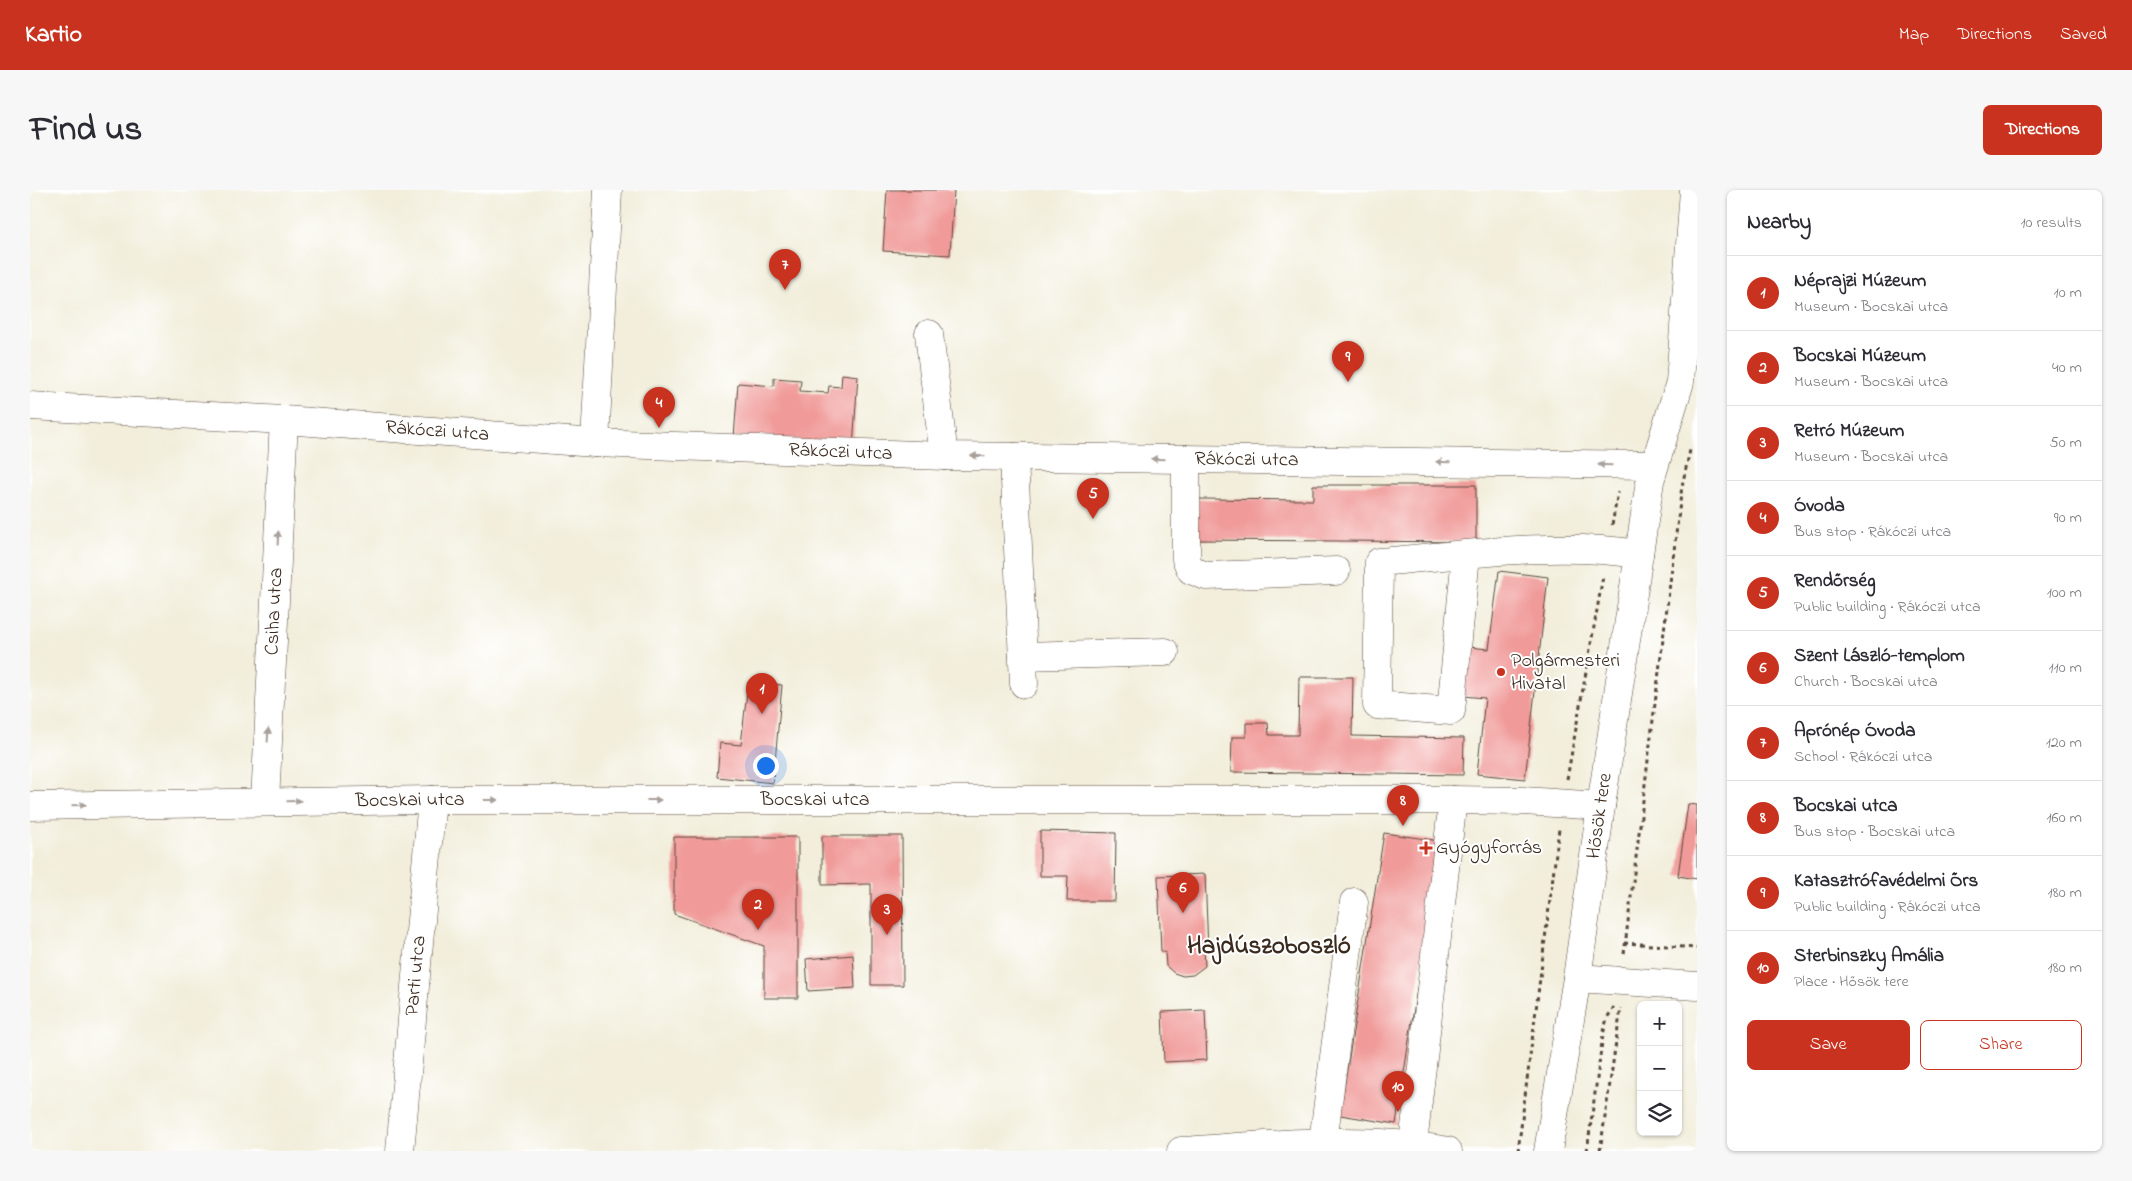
<!DOCTYPE html>
<html lang="en">
<head>
<meta charset="utf-8">
<style>
  body { margin:0; font-family:"Indie Flower",sans-serif; background:#f7f7f7; color:#2b2b33 }
  .controls { position:absolute; right:15px; bottom:15px; display:grid; overflow:hidden; border-radius:8px; box-shadow:0 1px 4px #0004 }
  .controls button { width:45px; height:45px; display:grid; place-items:center; padding:0; border:0; border-bottom:1px solid #e1e1e2; background:#fff; color:#2b2b33; font:25px sans-serif }
  .you { position:absolute; left:735px; top:575px; width:18px; height:18px; margin:-12px; border:4px solid #fff; border-radius:50%; background:#1a73e8; box-shadow:0 0 0 8px #1a73e833 }
  .badge { display:grid; place-items:center; width:32px; height:32px; border-radius:50%; background:#c8321e; color:#fff; font-size:16px; font-weight:700 }
  .pin { position:absolute; translate:-50% -41px; filter:drop-shadow(0 1px 2px #0008) }
  .pin::after { content:''; position:absolute; top:26px; width:18px; height:15px; background:inherit; clip-path:polygon(0 0,100% 0,50% 100%) }
  .list { margin:0; padding:0; list-style:none }
  h2 { display:flex; justify-content:space-between; align-items:center; height:65px; margin:0; padding:0 20px; font-size:21px }
  h2 small { font-size:16px; font-weight:400; color:#7c7c81 }
  .list li { display:grid; grid-template-columns:32px 1fr auto; gap:15px; align-items:center; box-sizing:border-box; height:75px; padding:0 20px; border-top:1px solid #e1e1e2 }
  .list b { display:block; font-size:19px; white-space:nowrap }
  .list p { margin:0; font-size:16px; white-space:nowrap; color:#7c7c81 }
  .list em { font-size:16px; font-style:normal; color:#7c7c81 }
  .actions { display:flex; gap:10px; padding:15px 20px }
  .actions a { flex:1; padding:11px 0; border:1px solid #c8321e; border-radius:8px; text-align:center; font-size:18px; color:#c8321e }
  .actions .main { background:#c8321e; color:#fff }
  .icon { flex:none; width:28px; height:28px; fill:none; stroke:currentColor; stroke-width:2; stroke-linecap:round; stroke-linejoin:round }
  .map { position:relative; flex:none; width:1667px; height:961px; overflow:hidden; border-radius:8px }
  header { display:flex; align-items:center; gap:30px; box-sizing:border-box; height:70px; padding:0 25px; background:#c8321e; color:#fff }
  header strong { font-size:24px }
  nav { display:flex; gap:28px; margin-inline-start:auto; font-size:18px }
  .intro { display:flex; align-items:center; justify-content:space-between; box-sizing:border-box; height:120px; padding:0 30px }
  h1 { margin:0; font-size:35px }
  .button { padding:12px 22px; border-radius:8px; background:#c8321e; color:#fff; font-size:18px; font-weight:700 }
  main { display:flex; gap:30px; padding:0 30px }
  aside { flex:1; background:#fff; border-radius:8px; box-shadow:0 1px 4px #0004 }
  .map>svg:first-child { display:block }
  .building { fill:#f09b9a }
  .lines { fill:none; stroke-linecap:round; stroke-linejoin:round }
  .minor-casing { stroke:#56473a; stroke-width:29 }
  .path { stroke:#56473a; stroke-width:3; stroke-dasharray:4 4; stroke-linecap:butt }
  .minor { stroke:#fff; stroke-width:28 }
  .oneway { fill:#a79f9a }
  .poi-dot { fill:#c8321e; stroke:#fff; stroke-width:2 }
  .labels { text-anchor:middle; dominant-baseline:central; stroke-width:4; stroke-linejoin:round; paint-order:stroke }
  .street-label { font-size:20px; fill:#3b2a1e; stroke:#fff }
  .poi-label { font-size:20px; fill:#3b2a1e; stroke:#fff; text-anchor:start }
  .district-label { font-size:25px; font-weight:bold; fill:#3b2a1e; stroke:#fff }
</style>
</head>
<body>
<header>
<strong>Kartio</strong>
<nav><a>Map</a><a>Directions</a><a>Saved</a></nav>
</header>
<div class="intro"><h1>Find us</h1><a class="button">Directions</a></div>
<main>
<div class="map">
<svg width="1667" height="961" viewBox="0 0 1667 961">
  <rect width="100%" height="100%" fill="#fff"/>
  <filter id="ink" filterUnits="userSpaceOnUse"><feTurbulence type="fractalNoise" baseFrequency=".02" numOctaves="2"/><feDisplacementMap in="SourceGraphic" scale="10" xChannelSelector="R" yChannelSelector="G"/><feConvolveMatrix kernelMatrix="1 2 1 2 8 2 1 2 1" color-interpolation-filters="sRGB"/></filter>
  <filter id="wash" filterUnits="userSpaceOnUse"><feTurbulence type="fractalNoise" baseFrequency=".0096" numOctaves="4" result="noise"/><feDisplacementMap in="SourceGraphic" scale="20" xChannelSelector="R" yChannelSelector="G"/><feGaussianBlur stdDeviation="1.12" result="paint"/><feColorMatrix in="noise" values="0 0 0 0 0 0 0 0 0 0 0 0 0 0 0 0 0 1.4 0 .05"/><feComposite in="paint" operator="in"/></filter>
  <g filter="url(#wash)">
    <rect width="100%" height="100%" fill="#f2eedb"/>
    <g id="blocks">
      <!-- building -->
      <path class="building" d="M857,0H924L920,65L853,61Z
        M812,184L828,186L823,256L704,248L708,193L744,196V188L771,190L770,201L798,203L799,196L811,197Z
        M1283,295H1446V352L1168,350V309L1283,310Z
        M1469,381L1518,387L1495,589L1447,584L1455,508L1432,506L1438,457L1459,459Z
        M1269,487H1323L1322,546L1434,548L1433,585L1201,582L1202,547H1216V533H1238L1239,545H1268Z
        M718,492L752,495L743,593L687,587L690,553L711,555Z
        M1658,614L1667,615V689L1648,686Z
        M1010,641L1086,643L1085,711H1037L1038,686H1010Z
        M1354,643L1410,651L1366,934L1310,925Z
        M792,646H872L873,795H841V694L792,695Z
        M644,647H768V808H734V756L644,724Z
        M1175,684L1178,760H1174L1175,776L1163,785L1153,786L1144,783L1136,776L1135,762H1131L1128,686Z
        M823,765L825,798L778,801L776,769Z
        M1175,820L1177,870L1134,872L1132,822Z"/>
    </g>
  </g>
  <g filter="url(#ink)">
    <use href="#blocks" fill-opacity="0" stroke="#56473a" stroke-width="1"/>
    <g class="lines">
      <defs>
        <g id="minor">
          <path d="M899,144L914,266"/>
          <path id="s1" d="M0,216L254,230L565,253L914,266L1624,275"/>
          <path d="M565,253L578,0"/>
          <path d="M984,267L994,494"/>
          <path d="M1156,269V369L1161,380L1176,386L1306,381"/>
          <path d="M1436,365L1421,521L1347,515L1349,372C1435,365 1523,351 1609,364"/>
          <path d="M993,466L1135,462"/>
          <path id="s2" d="M235,612L254,230"/>
          <path id="s3" d="M0,616L402,610H1423L1493,611L1571,616"/>
          <path d="M1547,788L1667,796"/>
          <path d="M1293,952L1324,712"/>
          <path d="M1383,954L1423,610"/>
          <path id="s4" d="M370,961L402,610"/>
          <path d="M1151,961C1240,955 1331,944 1418,961"/>
          <path id="s5" d="M1518,961L1547,788L1571,616L1620,291L1650,192L1664,0"/>
        </g>
      </defs>
      <!-- minor casing -->
      <use href="#minor" class="minor-casing"/>
      <!-- path -->
      <path class="path" d="M1582,335L1588,302
        M1537,589L1573,386
        M1594,753L1667,758
        M1594,764L1652,296L1660,260
        M1488,961L1529,639
        M1557,961L1573,845L1577,828L1584,817
        M1570,961L1591,818"/>
      <!-- minor -->
      <use href="#minor" class="minor"/>
    </g>
    <!-- one-way arrows -->
    <defs><path id="oneway-solid" d="M-6-.8H1V-3.2L6.5 0L1 3.2V.8H-6Z" transform="scale(1.25)"/></defs>
    <g class="oneway">
      <use href="#oneway-solid" transform="translate(948 266) rotate(-179)"/>
      <use href="#oneway-solid" transform="translate(1128 269) rotate(-179)"/>
      <use href="#oneway-solid" transform="translate(1413 272) rotate(-179)"/>
      <use href="#oneway-solid" transform="translate(1575 275) rotate(-179)"/>
      <use href="#oneway-solid" transform="translate(248 348) rotate(-87)"/>
      <use href="#oneway-solid" transform="translate(238 545) rotate(-87)"/>
      <use href="#oneway-solid" transform="translate(461 610)"/>
      <use href="#oneway-solid" transform="translate(624 610)"/>
      <use href="#oneway-solid" transform="translate(264 611) rotate(-1)"/>
      <use href="#oneway-solid" transform="translate(49 615) rotate(-1)"/>
    </g>
  </g>
  <!-- markers -->
  <g class="poi-dot">
    <circle cx="1471" cy="482" r="5"/>
    <path d="M1393.5 650.5h5v5h5v5h-5v5h-5v-5h-5v-5h5z"/>
  </g>
  <g class="labels">
    <!-- street labels -->
    <g class="street-label">
      <text stroke="none"><textPath href="#s1" startOffset="408">Rákóczi utca</textPath></text>
      <text stroke="none"><textPath href="#s1" startOffset="812">Rákóczi utca</textPath></text>
      <text stroke="none"><textPath href="#s1" startOffset="1218">Rákóczi utca</textPath></text>
      <text stroke="none"><textPath href="#s2" startOffset="191">Csiha utca</textPath></text>
      <text stroke="none"><textPath href="#s3" startOffset="380">Bocskai utca</textPath></text>
      <text stroke="none"><textPath href="#s3" startOffset="785">Bocskai utca</textPath></text>
      <text stroke="none"><textPath href="#s5" startOffset="339">Hősök tere</textPath></text>
      <text stroke="none"><textPath href="#s4" startOffset="176">Parti utca</textPath></text>
    </g>
    <!-- poi labels -->
    <g class="poi-label">
      <text x="1481" y="471">Polgármesteri<tspan x="1481" dy="23">Hivatal</tspan></text>
      <text x="1406" y="658">Gyógyforrás</text>
    </g>
    <!-- district labels -->
    <g class="district-label">
      <text x="1239" y="757">Hajdúszoboszló</text>
    </g>
  </g>
</svg>
<div class="controls">
<button>+</button>
<button>−</button>
<button><svg class="icon" aria-label="layers" viewBox="0 0 24 24"><path d="M12 4l9 5-9 5-9-5zM3 14l9 5 9-5"/></svg></button>
</div>
<div class="you"></div>
<div class="pin badge" style="left:732px;top:524px">1</div>
<div class="pin badge" style="left:728px;top:740px">2</div>
<div class="pin badge" style="left:857px;top:745px">3</div>
<div class="pin badge" style="left:629px;top:238px">4</div>
<div class="pin badge" style="left:1063px;top:329px">5</div>
<div class="pin badge" style="left:1153px;top:723px">6</div>
<div class="pin badge" style="left:755px;top:100px">7</div>
<div class="pin badge" style="left:1373px;top:636px">8</div>
<div class="pin badge" style="left:1318px;top:192px">9</div>
<div class="pin badge" style="left:1368px;top:922px">10</div>
</div>
<aside>
<h2>Nearby<small>10 results</small></h2>
<ul class="list">
<li><span class="badge">1</span><div><b>Néprajzi Múzeum</b><p>Museum · Bocskai utca</p></div><em>10 m</em></li>
<li><span class="badge">2</span><div><b>Bocskai Múzeum</b><p>Museum · Bocskai utca</p></div><em>40 m</em></li>
<li><span class="badge">3</span><div><b>Retró Múzeum</b><p>Museum · Bocskai utca</p></div><em>50 m</em></li>
<li><span class="badge">4</span><div><b>Óvoda</b><p>Bus stop · Rákóczi utca</p></div><em>90 m</em></li>
<li><span class="badge">5</span><div><b>Rendőrség</b><p>Public building · Rákóczi utca</p></div><em>100 m</em></li>
<li><span class="badge">6</span><div><b>Szent László-templom</b><p>Church · Bocskai utca</p></div><em>110 m</em></li>
<li><span class="badge">7</span><div><b>Aprónép Óvoda</b><p>School · Rákóczi utca</p></div><em>120 m</em></li>
<li><span class="badge">8</span><div><b>Bocskai utca</b><p>Bus stop · Bocskai utca</p></div><em>160 m</em></li>
<li><span class="badge">9</span><div><b>Katasztrófavédelmi Őrs</b><p>Public building · Rákóczi utca</p></div><em>180 m</em></li>
<li><span class="badge">10</span><div><b>Sterbinszky Amália</b><p>Place · Hősök tere</p></div><em>180 m</em></li>
</ul>
<div class="actions"><a class="main">Save</a><a>Share</a></div>
</aside>
</main>
</body>
</html>
